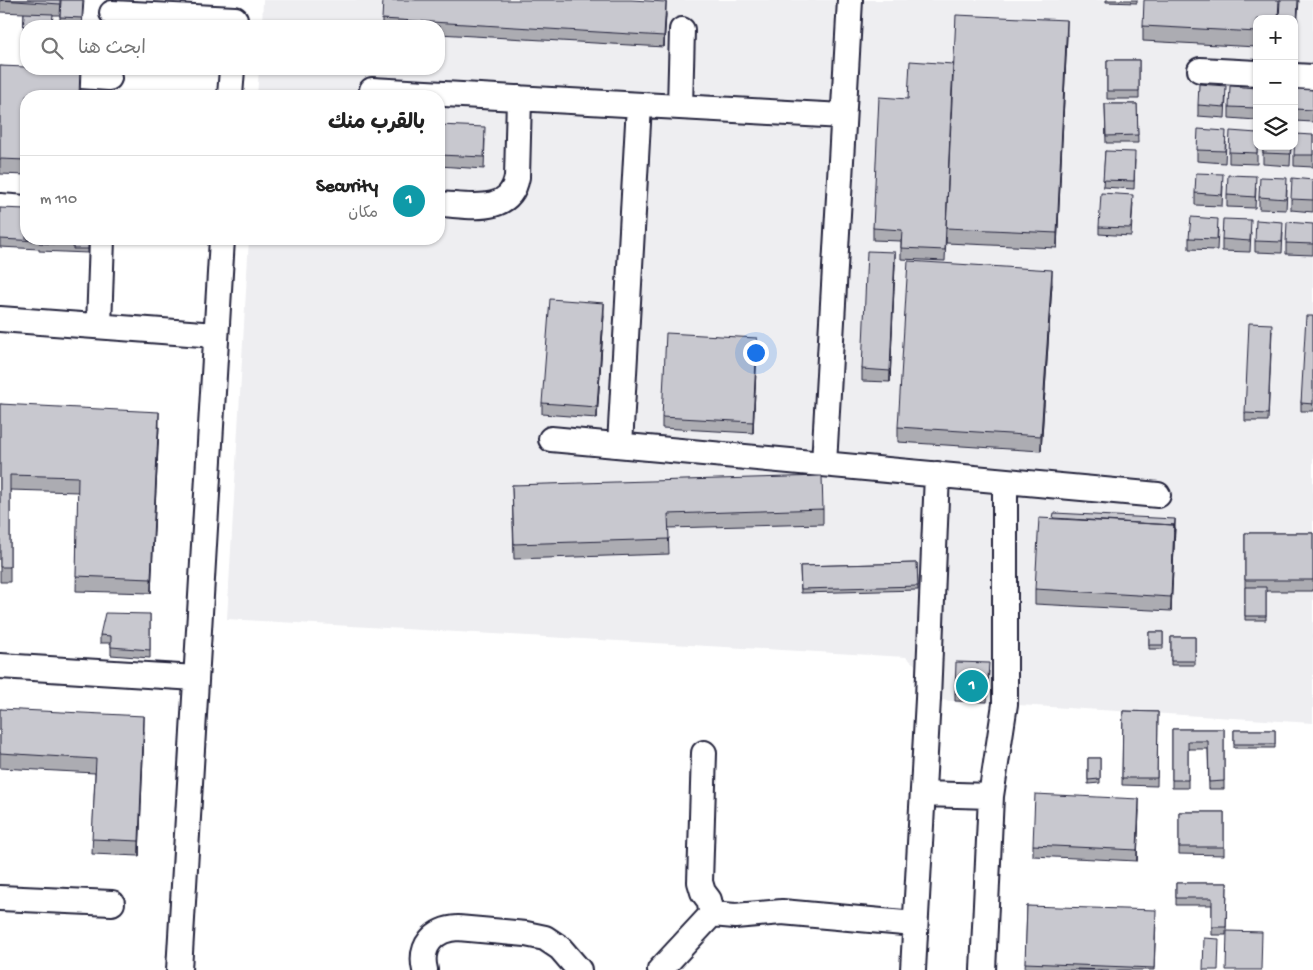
<!DOCTYPE html>
<html lang="ar">
<head>
<meta charset="utf-8">
<style>
  body { margin:0; font-family:"Gochi Hand","Playpen Sans Arabic",sans-serif; background:#f6f6f6; color:#222; direction:rtl }
  .controls { position:absolute; right:15px; top:15px; display:grid; overflow:hidden; border-radius:10px; box-shadow:0 1px 4px #0004 }
  .controls button { width:45px; height:45px; display:grid; place-items:center; padding:0; border:0; border-bottom:1px solid #e0e0e0; background:#fff; color:#222; font:25px sans-serif }
  .you { position:absolute; left:755px; top:352px; width:18px; height:18px; margin:-12px; border:4px solid #fff; border-radius:50%; background:#1a73e8; box-shadow:0 0 0 8px #1a73e833 }
  .badge { display:grid; place-items:center; width:32px; height:32px; border-radius:50%; background:#db2777; color:#fff; font-size:16px; font-weight:700 }
  .pin { position:absolute; translate:-50% -50%; border:2px solid #fff; box-shadow:0 1px 5px #0006 }
  .list { margin:0; padding:0; list-style:none }
  h2 { display:flex; justify-content:space-between; align-items:center; height:65px; margin:0; padding:0 20px; font-size:21px }
  h2 small { font-size:16px; font-weight:400; color:#767676 }
  .list li { display:grid; grid-template-columns:32px 1fr auto; gap:15px; align-items:center; box-sizing:border-box; height:90px; padding:0 20px; border-top:1px solid #e0e0e0 }
  .list b { display:block; font-size:19px; white-space:nowrap }
  .list p { margin:0; font-size:16px; white-space:nowrap; color:#767676 }
  .list em { font-size:16px; font-style:normal; color:#767676 }
  .icon { flex:none; width:28px; height:28px; fill:none; stroke:currentColor; stroke-width:2; stroke-linecap:round; stroke-linejoin:round }
  .map { position:relative; flex:none; width:1313px; height:970px; overflow:hidden; direction:ltr }
  .search { position:absolute; background:#fff; box-shadow:0 1px 4px #0004; left:20px; top:20px; width:425px; height:55px; display:flex; align-items:center; gap:12px; box-sizing:border-box; padding:0 18px; border-radius:20px; color:#767676; font-size:19px }
  .panel { position:absolute; background:#fff; box-shadow:0 1px 4px #0004; left:20px; top:90px; width:425px; height:155px; border-radius:20px; direction:rtl }
  .map>svg:first-child { display:block }
  .built { fill:#eeeef1; fill-rule:evenodd }
  .lines { fill:none; stroke-linecap:round; stroke-linejoin:round }
  .minor-casing { stroke:#22223b; stroke-width:28 }
  .minor { stroke:#fff; stroke-width:24 }
  .wall { fill:#acacb2; stroke:#22223b }
  .shaded-wall { fill:#8c8c91; stroke:#22223b }
  .building { fill:#c8c8cf; stroke:#22223b }
</style>
</head>
<body>
<div class="map">
<svg width="1313" height="970" viewBox="0 0 1313 970">
  <rect width="100%" height="100%" fill="#fff"/>
  <filter id="ink" filterUnits="userSpaceOnUse"><feTurbulence type="fractalNoise" baseFrequency=".02" numOctaves="2"/><feDisplacementMap in="SourceGraphic" scale="10" xChannelSelector="R" yChannelSelector="G"/><feConvolveMatrix kernelMatrix="1 2 1 2 8 2 1 2 1" color-interpolation-filters="sRGB"/></filter>
  <g filter="url(#ink)">
    <!-- built -->
    <path class="built" d="M263,0H1313V723L921,699L920,669L906,657L227,619L249,239H439V96H257L259,69H439V26H262ZM1257,19H1294V146H1257Z"/>
    <g class="lines">
      <defs>
        <path id="minor" d="M112,13L235,19
          M1200,70L1257,73
          M80,76L109,78
          M1294,76L1313,77
          M372,90L843,116
          M230,96L232,69
          M680,107L682,30
          M439,204C468,205 510,216 517,177L519,98
          M0,206L26,208
          M0,319L216,335
          M99,326L102,239
          M551,439L1158,495
          M620,445L639,105
          M824,464L850,0
          M0,666L196,678
          M704,753L700,882L703,892L709,900L712,914L735,916L782,912L915,924
          M923,794L991,796
          M0,898L112,903
          M179,970L222,239
          M425,970C419,946 434,929 458,928L526,934L545,938L560,948L579,970
          M660,970L712,914
          M913,970L928,699L937,474
          M983,970L991,796L1005,704V481"/>
      </defs>
      <!-- minor casing -->
      <use href="#minor" class="minor-casing"/>
      <!-- minor -->
      <use href="#minor" class="minor"/>
    </g>
    <!-- wall -->
    <path class="wall" d="M0,0H84L82,26L60,25V15H53L26,26V47H23L24,13L0,12Z
      M1106,0H1137V3L1106,2Z
      M1299,0L1297,30L1294,29V19H1257V47L1143,41V26Z
      M666,14L664,47L439,34V26H382V19Z
      M1067,35L1057,248L946,243V237L945,261L901,259V241L873,240V228L908,99L953,64Z
      M1107,60H1139V99H1107Z
      M0,66L26,69H81L80,96H26V175L0,174Z
      M1257,88L1256,120L1229,118V107Z
      M1313,90V122L1295,121V109Z
      M1226,97L1225,118L1198,116V105Z
      M1105,104H1137L1138,143H1106Z
      M439,125L485,139L484,169L439,166Z
      M1257,133V164L1229,163V152Z
      M1313,135V167L1294,166V155Z
      M1226,142L1225,163L1197,161V150Z
      M1263,146H1291L1290,166L1263,164Z
      M1105,151L1135,160L1134,189L1103,187Z
      M1313,180V212L1291,210V199Z
      M1223,186L1222,206L1195,205V193Z
      M1256,188L1255,208L1227,207V195Z
      M1287,190L1286,210L1259,209V197Z
      M1133,203L1131,236L1099,234V227Z
      M0,208L88,239V253L39,251V249L0,247Z
      M1313,224V255L1286,254V243Z
      M1218,230L1217,250L1189,249V238Z
      M1251,232L1250,252L1222,251V239Z
      M1283,233L1282,253L1255,252V241Z
      M895,264L890,382L862,381V369Z
      M1052,284L1041,451L898,442V427Z
      M604,315L597,418L542,414V403Z
      M1313,316V411H1301V403Z
      M1272,331L1268,421H1245V413Z
      M757,349L753,433L662,428V417Z
      M0,404L159,426L151,593L76,591L78,492L10,490V582H0Z
      M512,485L823,509V524L668,528L669,554L514,559Z
      M1175,527L1171,611L1035,604V589Z
      M1245,533H1313V591H1266V620H1245Z
      M917,563L918,590L801,593L800,566Z
      M150,614V658L111,655V643H100V635Z
      M1149,632H1163V649H1149Z
      M1171,637H1195V665H1171Z
      M989,671L987,702L955,701V693Z
      M0,709L144,731L139,856L92,854L95,773L0,768Z
      M1123,711L1158,712L1157,786L1122,785Z
      M1172,729H1224V789H1209L1208,749H1188V788H1172Z
      M1234,730H1275V748H1234Z
      M1088,758H1100V783L1088,784Z
      M1139,810L1137,861L1033,856V845Z
      M1179,812H1224V855L1179,854Z
      M1176,883H1227L1226,935H1212V905H1176Z
      M1027,906L1156,921L1154,970H1025Z"/>
    <!-- shaded-wall -->
    <path class="shaded-wall" d="M666,2V14L664,47V36Z
      M1067,20V35L1057,248V233Z
      M895,252V264L890,382V371Z
      M1052,270V284L1041,451V436Z
      M604,303V315L597,418V407Z
      M757,338V349L753,433V422Z
      M159,412V426L151,593V579Z
      M1175,519V527L1171,611V597Z
      M144,716V731L139,856V841Z
      M1139,799V810L1137,861V850Z"/>
    <!-- building -->
    <path class="building" d="M0,0H60V4Z
      M61,0H83L82,18L60,17Z
      M383,0H631L666,2L664,36L382,19Z
      M1144,0H1279L1278,19H1257V32L1143,26Z
      M1280,0H1298L1297,22H1294V19H1279Z
      M24,13L53,14L52,26H26V39H23Z
      M956,15L1067,20L1057,233L946,228Z
      M1107,60H1139V91H1107Z
      M910,61L953,64L945,250L901,248L902,230L873,228L879,97L908,99Z
      M0,66L26,67V69H80L79,96H26V160L0,159Z
      M1199,84L1226,86L1225,107L1198,105Z
      M1230,86L1257,88L1256,108L1229,107Z
      M1296,89L1313,90V110L1295,109Z
      M1105,104H1137L1138,135L1106,136Z
      M439,125L485,127L484,157L439,155Z
      M1198,129L1226,131L1225,151L1197,150Z
      M1230,131L1257,133V153L1229,152Z
      M1295,134L1313,135V155H1294Z
      M1263,146H1291L1290,154L1263,153Z
      M1105,151L1135,152L1134,181L1103,180Z
      M1196,173L1223,174L1222,195L1195,193Z
      M1228,175L1256,176L1255,197L1227,195Z
      M1260,177L1287,178L1286,199L1259,197Z
      M1292,178L1313,180V200L1291,199Z
      M1101,193L1133,195L1131,228L1099,227Z
      M0,208L26,209V239H74L73,245L39,243V241L0,239Z
      M1191,217L1218,219L1217,239L1189,238Z
      M1223,219L1251,220L1250,241L1222,239Z
      M1256,220L1283,222L1282,242L1255,241Z
      M1287,222L1313,224V244L1286,243Z
      M74,239H88V249H73Z
      M867,251L895,252L890,371L862,369Z
      M908,261L1052,270L1041,436L898,427Z
      M550,299L604,303L597,407L542,403Z
      M1306,316H1313V404L1301,403Z
      M1249,323L1272,324L1268,414L1245,413Z
      M666,333L757,338L753,422L662,417Z
      M0,404L159,412L151,579L76,576L78,477L10,475V567H0Z
      M822,476L823,509L668,514L669,539L514,544L512,485Z
      M1054,513L1175,519L1174,532V525L1053,518Z
      M1039,518L1174,525L1171,597L1035,589Z
      M1245,533H1313V580H1245Z
      M917,563L918,586L801,589L800,566Z
      M1245,587H1266V616H1245Z
      M105,613L150,614V650L111,647V636L100,635Z
      M1149,632H1163V645H1149Z
      M1171,637H1195V661H1171Z
      M956,662L989,663L987,694L955,693Z
      M0,709L144,716L139,841L92,839L96,759L0,753Z
      M1123,711L1158,712L1157,778H1122Z
      M1172,729H1224V781L1209,782L1208,741H1188V780H1172Z
      M1234,730H1275V744H1234Z
      M1088,758H1100V779L1088,780Z
      M1035,794L1139,799L1137,850L1033,845Z
      M1179,812H1224V847H1179Z
      M1176,883H1227L1226,927H1212V898H1176Z
      M1027,906L1156,910L1154,968L1025,963Z
      M1227,931L1262,932L1261,970H1226Z
      M1204,938L1219,939L1218,970H1203Z
      M1077,969L1109,970H1077Z"/>
  </g>
</svg>
<div class="controls">
<button>+</button>
<button>−</button>
<button><svg class="icon" aria-label="layers" viewBox="0 0 24 24"><path d="M12 4l9 5-9 5-9-5zM3 14l9 5 9-5"/></svg></button>
</div>
<div class="you"></div>
<div class="pin badge" style="left:972px;top:686px;background:#0f9aa8">1</div>
<div class="search"><svg class="icon" aria-label="search" viewBox="0 0 24 24"><circle cx="10" cy="10" r="6"/><path d="M15 15l6 6"/></svg>ابحث هنا</div>
<section class="panel">
<h2>بالقرب منك<small></small></h2>
<ul class="list">
<li><span class="badge" style="background:#0f9aa8">1</span><div><b>Security</b><p>مكان</p></div><em>110 m</em></li>
</ul>
</section>
</div>
</body>
</html>
